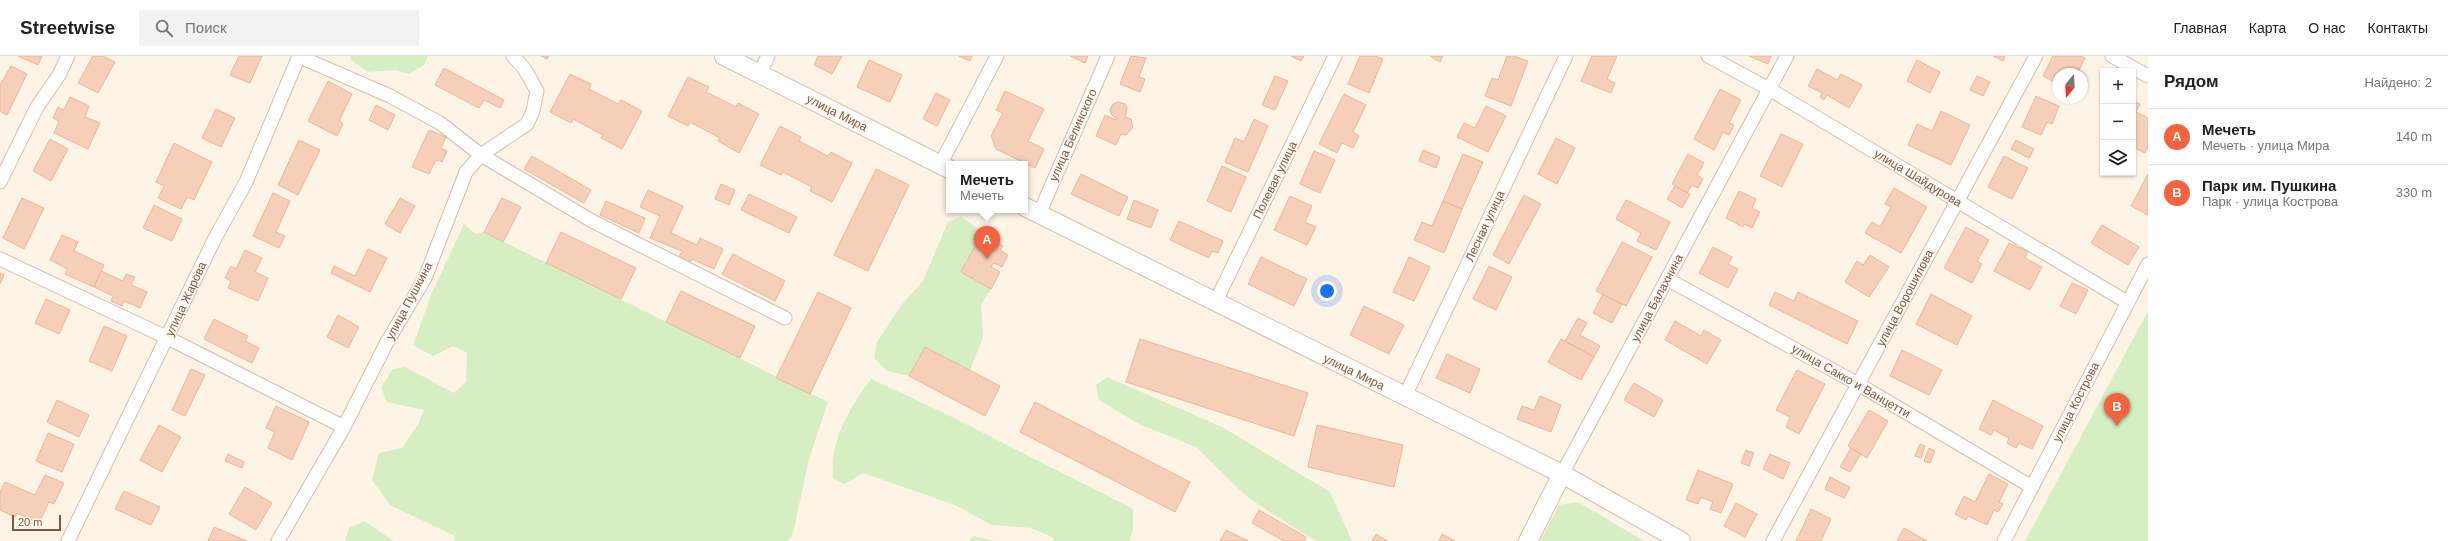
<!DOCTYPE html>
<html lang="ru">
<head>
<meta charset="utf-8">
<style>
  body { margin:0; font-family:Helvetica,sans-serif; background:#f2f2f2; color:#202124 }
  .controls { position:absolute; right:12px; top:12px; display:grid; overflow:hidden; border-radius:0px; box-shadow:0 1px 3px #0004 }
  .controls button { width:36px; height:36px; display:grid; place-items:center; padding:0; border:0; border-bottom:1px solid #e0e0e0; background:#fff; color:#202124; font:20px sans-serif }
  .compass { position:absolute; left:2052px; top:12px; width:36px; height:36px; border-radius:50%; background:#fff; box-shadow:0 1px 3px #0004; rotate:198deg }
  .scale { position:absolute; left:12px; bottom:10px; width:49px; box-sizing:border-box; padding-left:4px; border:2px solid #7b5847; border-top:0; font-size:11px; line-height:14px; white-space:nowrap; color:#7b5847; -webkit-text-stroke:3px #fff8ee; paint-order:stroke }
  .you { position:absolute; left:1327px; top:235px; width:14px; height:14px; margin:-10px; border:3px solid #fff; border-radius:50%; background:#1a73e8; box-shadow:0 0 0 6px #1a73e833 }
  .badge { display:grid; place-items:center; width:26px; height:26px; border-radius:50%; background:#f4623e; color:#fff; font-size:13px; font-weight:700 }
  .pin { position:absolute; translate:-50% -33px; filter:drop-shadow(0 1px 2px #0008) }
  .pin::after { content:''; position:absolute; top:21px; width:14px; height:12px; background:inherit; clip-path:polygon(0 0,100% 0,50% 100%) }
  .popup { position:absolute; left:946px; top:105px; width:82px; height:52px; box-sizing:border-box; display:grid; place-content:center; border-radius:0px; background:#fff; filter:drop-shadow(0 1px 3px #0005); font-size:13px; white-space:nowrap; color:#757577 }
  .popup b { font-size:15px; color:#202124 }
  .popup::after { content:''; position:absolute; left:50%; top:100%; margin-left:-8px; border:8px solid transparent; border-top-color:#fff }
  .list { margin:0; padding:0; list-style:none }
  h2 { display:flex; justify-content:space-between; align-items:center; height:52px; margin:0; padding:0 16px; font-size:17px }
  h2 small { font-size:13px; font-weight:400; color:#757577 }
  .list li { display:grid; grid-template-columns:26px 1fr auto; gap:12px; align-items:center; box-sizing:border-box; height:56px; padding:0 16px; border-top:1px solid #e0e0e0 }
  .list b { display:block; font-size:15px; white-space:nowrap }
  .list p { margin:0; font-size:13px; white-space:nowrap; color:#757577 }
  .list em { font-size:13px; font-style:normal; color:#757577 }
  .icon { flex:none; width:22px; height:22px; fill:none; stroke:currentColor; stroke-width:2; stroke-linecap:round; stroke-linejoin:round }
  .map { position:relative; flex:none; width:2148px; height:485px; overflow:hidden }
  header { display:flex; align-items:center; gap:24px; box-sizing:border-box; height:56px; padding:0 20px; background:#fff; border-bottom:1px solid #e0e0e0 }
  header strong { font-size:19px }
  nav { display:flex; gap:22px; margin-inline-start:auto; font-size:14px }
  .search { width:280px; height:36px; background:#f2f2f2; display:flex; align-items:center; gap:10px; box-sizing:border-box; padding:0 14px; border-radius:0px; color:#757577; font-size:15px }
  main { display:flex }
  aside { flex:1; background:#fff }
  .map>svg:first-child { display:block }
  .green { fill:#d5eec2 }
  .building { fill:#f7d0ba; stroke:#ebb699 }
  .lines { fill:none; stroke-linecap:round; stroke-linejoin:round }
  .street-casing { stroke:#d4bdad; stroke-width:15 }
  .secondary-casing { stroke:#d8bda9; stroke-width:20 }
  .street { stroke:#fff; stroke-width:13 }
  .secondary { stroke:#fff; stroke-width:18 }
  .labels { text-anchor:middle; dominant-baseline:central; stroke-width:3; stroke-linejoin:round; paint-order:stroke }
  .street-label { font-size:12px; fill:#7b5847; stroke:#fff8ee }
</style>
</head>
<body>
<header>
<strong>Streetwise</strong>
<div class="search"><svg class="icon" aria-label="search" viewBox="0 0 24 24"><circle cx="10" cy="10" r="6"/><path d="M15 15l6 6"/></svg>Поиск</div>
<nav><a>Главная</a><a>Карта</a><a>О нас</a><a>Контакты</a></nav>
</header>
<main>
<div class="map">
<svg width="2148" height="485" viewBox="0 0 2148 485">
  <rect width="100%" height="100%" fill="#fef4e5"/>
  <!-- green -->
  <path class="green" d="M350,0H428L424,9L409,18L396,14L368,16L350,3Z
    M960,161L971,167L982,178L961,216L991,233L981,248L983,281L970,314L925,291L909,320L887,315L874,302L877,286L903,247L923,225L948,166Z
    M464,168L475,178L484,176L828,346L809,403L793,477L788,485H454L455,480L390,449L372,424L379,397L402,392L418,368L424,354L387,346L381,331L393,313L405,311L454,337L466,326L467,297L453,290L433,300L413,289L432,237Z
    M2148,255V485H2025Z
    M1107,321L1222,371L1330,436L1352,485H1316L1271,457L1245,439L1196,391L1139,368L1099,344L1096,329Z
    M871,323L946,358L1133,453V474L1129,485H1052L1054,482L1031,472L992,469L955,449L863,417L844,428L833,422C829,386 850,351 871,323Z
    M1578,446L1644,485H1540L1559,449Z
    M364,465L394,485H345L349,472Z
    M973,480L995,485H969Z"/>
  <!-- building -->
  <path class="building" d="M18,0H42L38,9Z
    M93,0H103L115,6L98,37L78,27Z
    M239,0H262L250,27L230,19Z
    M541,0H549L547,3Z
    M818,0H842L832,18L814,9Z
    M959,0H972L970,5Z
    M1070,0H1088L1085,7Z
    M1131,0L1146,2L1139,21L1145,23L1140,36L1120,28Z
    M1291,0H1304L1301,5Z
    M1360,0H1375L1383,3L1369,37L1348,28Z
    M1430,0H1443L1440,6Z
    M1507,0H1514L1528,5L1511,50L1485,40L1492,22L1498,24Z
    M1592,0H1617L1607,23L1615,27L1611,37L1581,25Z
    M1749,0H1771L1768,8Z
    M1993,0H2005L2003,5Z
    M2053,0H2081L2085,2L2077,18H2058V28L2043,20Z
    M869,4L902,19L890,46L857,31Z
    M1917,4L1940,16L1930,37L1907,25Z
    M11,10L27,18L7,59L0,55V29Z
    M444,12L504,44L500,52L484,44L479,52L435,29Z
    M1817,13L1837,24L1841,18L1862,29L1849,52L1827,39L1824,44L1820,41L1822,37L1808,30Z
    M570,18L591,28L589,33L618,48L621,44L642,55L622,93L601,82L603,79L573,63L571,67L550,56Z
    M1275,20L1288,25L1275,54L1262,49Z
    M1977,20L1990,26L1983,40L1970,34Z
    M688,21L709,31L706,36L736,51L738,47L759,58L739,97L718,85L720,82L690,66L688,70L668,60Z
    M328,25L352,38L339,65L343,68L337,80L308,65Z
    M1720,33L1741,44L1729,67L1734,69L1729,79L1723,76L1714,94L1694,83Z
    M1005,35L1044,53L1028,85L1044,93L1035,112L996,93L991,80L1003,57L996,54Z
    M936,37L950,44L937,70L923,63Z
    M1344,38L1366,49L1353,76L1359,80L1353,92L1342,87L1337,97L1319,88Z
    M2036,40L2059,50L2052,68L2047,66L2041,79L2022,71Z
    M70,41L89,50L85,61L100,67L88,93L54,77L59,65L53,62L58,51L64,54Z
    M2133,45L2140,48L2136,56L2148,62V91L2145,97L2133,91Z
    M1118,46L1125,48L1127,52L1125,61L1131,63L1133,71L1126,79L1121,78L1116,89L1096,80L1105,59L1116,64L1117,63L1112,59L1110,54L1113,48Z
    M376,49L395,59L388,74L369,64Z
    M1486,50L1506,60L1488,96L1457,81L1464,67L1475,72Z
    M216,53L235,62L221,91L202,82Z
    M1941,55L1970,69L1951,109L1908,89L1917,68L1932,75Z
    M1254,63L1268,70L1248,116L1225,106L1235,82L1244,86Z
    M780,70L801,81L799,85L828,100L831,96L852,107L832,146L810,135L812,131L783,116L781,119L760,109Z
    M429,74L446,81L441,92L447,95L442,106L436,104L429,118L412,111Z
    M1781,78L1803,88L1782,131L1760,120Z
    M1556,82L1575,92L1557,128L1538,118Z
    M50,83L68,93L51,125L33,115Z
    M299,84L320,94L298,139L278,129Z
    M2016,84L2034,93L2029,102L2011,93Z
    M174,87L212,106L194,144L187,141L181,153L158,142L164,130L156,126Z
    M1423,94L1440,101L1436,112L1419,105Z
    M1314,95L1335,104L1320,137L1300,128Z
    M1463,98L1483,106L1462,153L1443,145Z
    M1688,98L1704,107L1697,119L1703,123L1698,132L1692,129L1687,137L1672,128Z
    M532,100L591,134L584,147L524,113Z
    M2004,100L2028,112L2012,143L1988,131Z
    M1222,110L1246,121L1231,156L1207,145Z
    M876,113L909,129L868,215L834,199Z
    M1081,118L1128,141L1119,160L1071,138Z
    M2148,118V159L2131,150Z
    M721,128L735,134L729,149L715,143Z
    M1675,130L1690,138L1682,152L1667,143Z
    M1894,132L1927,151L1901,197L1865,177L1872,166L1880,171L1891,151L1885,148Z
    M648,134L683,150L671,177L697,189L700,182L723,193L714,213L692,203L690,206L679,201L682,195L650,182L660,160L640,151Z
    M1739,135L1756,143L1752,152L1760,156L1752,172L1744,168L1743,171L1726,162Z
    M273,137L290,145L276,176L285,180L279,192L253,180Z
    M749,138L797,161L789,177L741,154Z
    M1524,139L1541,148L1509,208L1493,199Z
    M1290,140L1312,150L1305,166L1316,171L1307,189L1274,174Z
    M22,142L44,152L24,193L3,182Z
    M400,142L415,150L400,177L385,168Z
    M502,142L521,151L503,186L484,176Z
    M1134,144L1158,154L1151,172L1127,163Z
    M1626,144L1670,166L1656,194L1637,185L1641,177L1616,163Z
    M606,145L645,162L639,177L600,159Z
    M1443,145L1462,153L1444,197L1414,184L1422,166L1432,170Z
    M154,149L182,163L172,185L143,172Z
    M1179,165L1223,185L1218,197L1212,195L1209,202L1170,184Z
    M2102,169L2139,191L2128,209L2091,187Z
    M1966,171L1989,184L1977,205L1982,208L1972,227L1944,212Z
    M561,176L636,212L621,243L546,207Z
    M982,178L1003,190L1000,194L1008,199L1002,211L994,207L991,211L1000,216L991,233L961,216Z
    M62,179L78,186L74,195L104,209L94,231L65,218L68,213L50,204Z
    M1622,186L1652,201L1626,250L1596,235Z
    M2009,187L2028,196L2025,202L2042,211L2030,234L1994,215Z
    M1713,191L1732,201L1728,208L1738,213L1728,232L1699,217Z
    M368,193L387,202L370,236L331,217L334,210L355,220Z
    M245,194L262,202L255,216L268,222L258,245L228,232L231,225L225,222L231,210L236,213Z
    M733,198L785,225L775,245L722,218Z
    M1870,199L1889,211L1869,241L1845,226L1857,205L1863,209Z
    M1261,201L1307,223L1294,250L1248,228Z
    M1409,201L1430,211L1414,245L1393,236Z
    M1489,210L1512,221L1496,254L1473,243Z
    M101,215L123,225L126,218L135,221L131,229L147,236L140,252L124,245L122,250L111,245L113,240L94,231Z
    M0,217L4,219L0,228Z
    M2072,227L2088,234L2076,258L2060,250Z
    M681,235L755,270L740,302L666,266Z
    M818,236L851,252L810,338L776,322Z
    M1775,236L1794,245L1798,236L1858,265L1847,288L1769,249Z
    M1603,238L1622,248L1612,267L1593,257Z
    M1931,238L1972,260L1957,289L1916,268Z
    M46,243L70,254L59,278L35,267Z
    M1364,250L1404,269L1389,298L1350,279Z
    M338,259L359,271L348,292L327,281Z
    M1578,262L1587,267L1580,279L1600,290L1594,301L1565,285Z
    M214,263L248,280L245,285L259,292L252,307L204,283Z
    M1675,265L1701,280L1704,274L1721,284L1707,308L1665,284Z
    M104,270L127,280L112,315L89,305Z
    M1140,283L1308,337L1294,380L1126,326Z
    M1561,283L1594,301L1581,324L1548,306Z
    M925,291L1000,330L985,360L909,320Z
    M1902,294L1942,314L1929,339L1890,320Z
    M1447,298L1480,313L1470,337L1436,322Z
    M191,313L205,319L185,360L172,354Z
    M1797,314L1825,328L1799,378L1786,371L1790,361L1776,354Z
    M1634,327L1663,344L1654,361L1624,344Z
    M1540,340L1561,349L1551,376L1517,363L1522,350L1534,354Z
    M57,344L89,359L79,381L47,366Z
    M1993,344L2043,370L2032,393L2019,387L2016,392L2007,387L2009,382L1994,374L1991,379L1979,373Z
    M1035,346L1190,426L1175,456L1020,376Z
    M276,350L309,366L292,404L268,392L275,376L266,372Z
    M1869,354L1888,365L1867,402L1848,390Z
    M159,369L181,381L162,416L140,404Z
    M1317,369L1403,389L1394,431L1308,411Z
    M48,377L74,388L62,416L36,405Z
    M1920,388L1925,390L1921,402L1915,400Z
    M1851,392L1861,398L1850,416L1840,411Z
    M1929,392L1935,395L1930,407L1924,405Z
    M1746,394L1754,397L1749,410L1741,407Z
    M228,398L244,406L242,412L225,405Z
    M1770,398L1790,407L1783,423L1763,413Z
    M1698,414L1733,428L1721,457L1710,453L1713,446L1701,441L1698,448L1686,444Z
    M1989,418L2008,428L1999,446L2003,448L1998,456L1994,454L1987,469L1968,460L1966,464L1955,458L1964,440L1975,446Z
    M45,419L64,427L54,448L49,446L39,467L17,457L15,461L0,454V436L5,426L35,439Z
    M1830,421L1850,431L1844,442L1825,433Z
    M245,431L272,447L256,474L229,458Z
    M124,435L160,451L151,469L115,453Z
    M1736,447L1757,458L1745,481L1724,470Z
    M1811,453L1831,463L1821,485H1796Z
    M1259,454L1306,481L1304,485H1284L1252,467Z
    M214,471L247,485H208Z
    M1904,472L1927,485H1897Z
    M1226,474L1248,485H1220Z
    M1376,478L1387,485H1372Z
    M1442,478L1455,485H1439Z"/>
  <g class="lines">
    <defs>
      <path id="street" d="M298,0L390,40L440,67L481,99L592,165L785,262
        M1708,0L1769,33L2127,246
        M2112,0L2148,20
        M759,18L768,0
        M940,109L997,0
        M0,126L37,51L59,19L68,0
        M1039,158L1108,0
        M0,203L168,282L344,371
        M1667,223L1858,328L2032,431
        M1215,247L1335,0
        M1405,340L1566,0
        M1562,418L1787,0
        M68,485L214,184L246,126L299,0
        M278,485L344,371L387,286L425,222L466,116L481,99L527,68L533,55L537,35L524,12L513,0
        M1773,485L2036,0
        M2004,485L2148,208"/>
      <path id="secondary" d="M724,0L949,113
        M1025,151L1562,418L1681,485
        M1528,485L1562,418"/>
    </defs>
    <!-- street casing -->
    <use href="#street" class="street-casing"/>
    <!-- secondary casing -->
    <use href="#secondary" class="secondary-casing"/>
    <!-- street -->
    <use href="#street" class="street"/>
    <!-- secondary -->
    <use href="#secondary" class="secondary"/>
  </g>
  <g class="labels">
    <!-- street labels -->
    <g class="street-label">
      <text transform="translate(837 57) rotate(27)">улица Мира</text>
      <text transform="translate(1073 79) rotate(-66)">улица Белинского</text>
      <text transform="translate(1918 122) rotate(31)">улица Шайдурова</text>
      <text transform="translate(1275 124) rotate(-64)">Полевая улица</text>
      <text transform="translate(1485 170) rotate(-65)">Лесная улица</text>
      <text transform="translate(1657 242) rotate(-62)">улица Балахнина</text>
      <text transform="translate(1905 242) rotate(-62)">улица Ворошилова</text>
      <text transform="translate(186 243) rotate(-65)">улица Жарова</text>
      <text transform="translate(409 245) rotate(-62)">улица Пушкина</text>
      <text transform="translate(1354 316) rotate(26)">улица Мира</text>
      <text transform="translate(1851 325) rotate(30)">улица Сакко и Ванцетти</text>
      <text transform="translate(2076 346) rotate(-63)">улица Кострова</text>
    </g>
  </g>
</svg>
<div class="controls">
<button>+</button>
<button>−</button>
<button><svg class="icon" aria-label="layers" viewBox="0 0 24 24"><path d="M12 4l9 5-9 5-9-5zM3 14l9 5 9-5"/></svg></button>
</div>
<svg class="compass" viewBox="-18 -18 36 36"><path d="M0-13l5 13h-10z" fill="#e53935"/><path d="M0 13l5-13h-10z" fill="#757577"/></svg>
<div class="scale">20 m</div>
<div class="you"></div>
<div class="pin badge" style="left:987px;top:203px">A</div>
<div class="popup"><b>Мечеть</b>Мечеть</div>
<div class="pin badge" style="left:2117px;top:370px">B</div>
</div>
<aside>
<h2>Рядом<small>Найдено: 2</small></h2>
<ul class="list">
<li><span class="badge">A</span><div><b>Мечеть</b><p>Мечеть · улица Мира</p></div><em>140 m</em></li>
<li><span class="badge">B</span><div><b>Парк им. Пушкина</b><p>Парк · улица Кострова</p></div><em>330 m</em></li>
</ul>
</aside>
</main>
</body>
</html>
